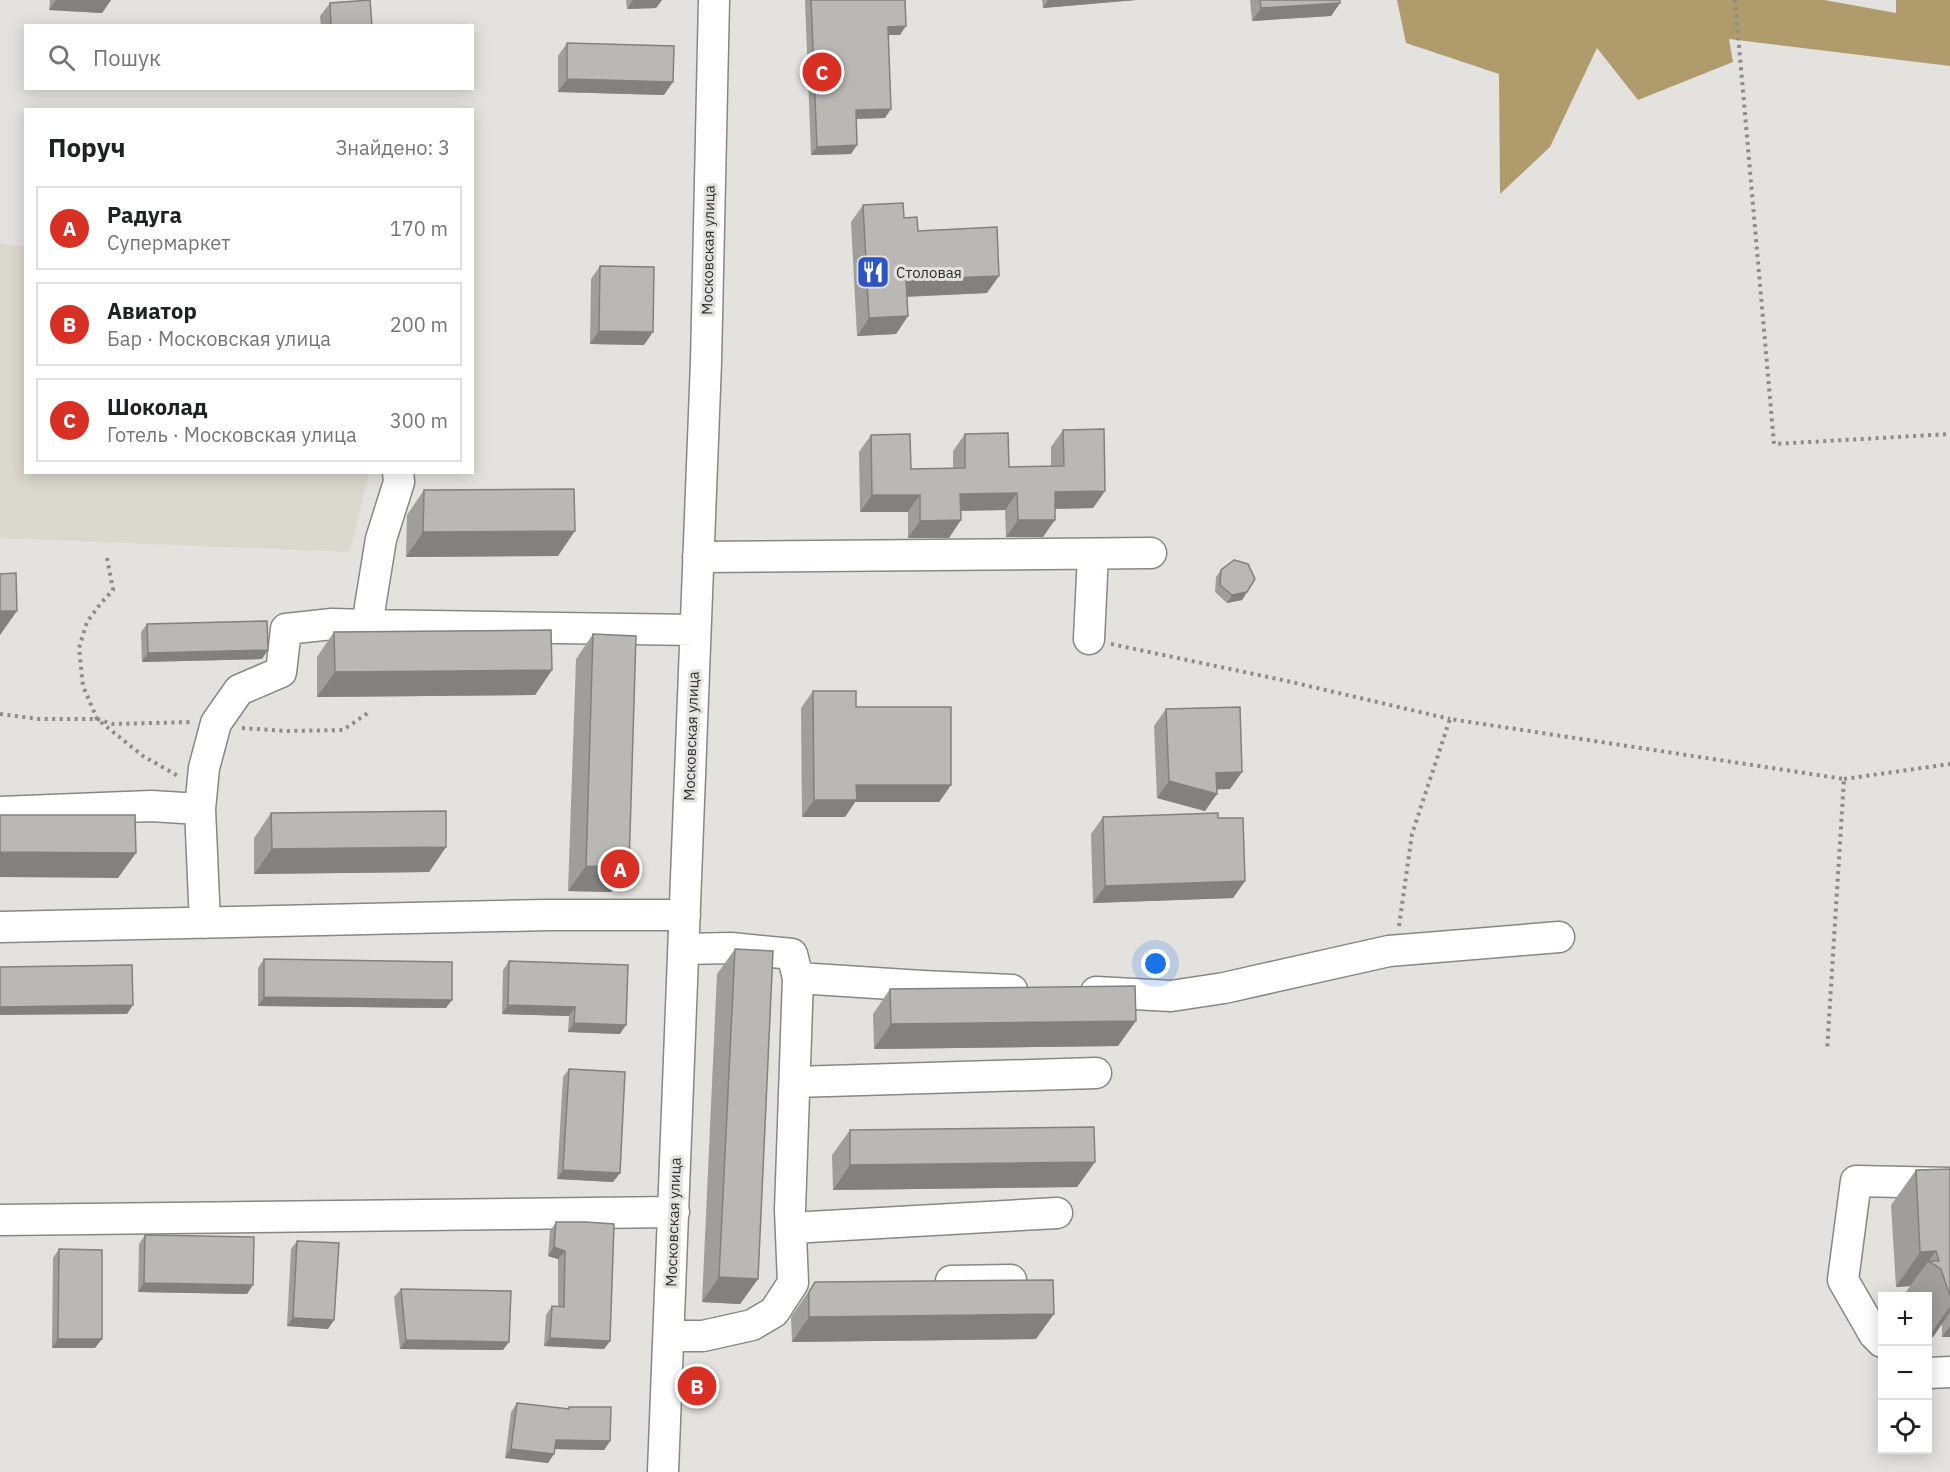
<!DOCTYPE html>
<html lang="uk">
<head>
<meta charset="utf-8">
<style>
  body { margin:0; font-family:"IBM Plex Sans",sans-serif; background:#f2f2f2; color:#202124 }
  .controls { position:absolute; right:18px; bottom:18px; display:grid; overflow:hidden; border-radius:0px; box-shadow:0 3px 15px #0003 }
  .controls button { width:54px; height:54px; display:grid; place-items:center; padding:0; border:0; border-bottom:2px solid #e0e0e0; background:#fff; color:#202124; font:30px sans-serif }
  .you { position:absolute; left:1156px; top:964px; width:21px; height:21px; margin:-15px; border:4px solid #fff; border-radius:50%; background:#1a73e8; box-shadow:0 0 0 9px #1a73e833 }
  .badge { display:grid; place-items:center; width:39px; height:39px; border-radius:50%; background:#d93025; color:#fff; font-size:20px; font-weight:700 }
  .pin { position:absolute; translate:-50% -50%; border:3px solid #fff; box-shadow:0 2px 6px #0006 }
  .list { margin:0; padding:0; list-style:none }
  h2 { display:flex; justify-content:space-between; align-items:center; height:78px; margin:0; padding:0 24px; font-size:26px }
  h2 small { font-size:20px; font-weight:400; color:#757577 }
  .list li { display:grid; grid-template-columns:39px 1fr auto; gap:18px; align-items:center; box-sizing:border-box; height:84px; margin:0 12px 12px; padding:0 12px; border:2px solid #e0e0e0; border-radius:0px }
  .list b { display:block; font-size:22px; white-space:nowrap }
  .list p { margin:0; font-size:20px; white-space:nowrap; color:#757577 }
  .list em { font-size:20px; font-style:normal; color:#757577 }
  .icon { flex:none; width:33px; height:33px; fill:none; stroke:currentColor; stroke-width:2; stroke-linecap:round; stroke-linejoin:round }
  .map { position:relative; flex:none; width:1950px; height:1472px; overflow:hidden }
  .search { position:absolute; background:#fff; box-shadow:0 3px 15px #0003; left:24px; top:24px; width:450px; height:66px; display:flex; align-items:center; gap:15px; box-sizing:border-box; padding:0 21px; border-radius:0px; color:#757577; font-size:22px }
  .panel { position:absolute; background:#fff; box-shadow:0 3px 15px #0003; left:24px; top:108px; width:450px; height:366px; border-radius:0px }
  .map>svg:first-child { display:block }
  .built { fill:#dbd8ce }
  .forest { fill:#af9b6b }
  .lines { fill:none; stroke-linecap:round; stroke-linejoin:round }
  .minor-casing { stroke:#888784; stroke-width:33 }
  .path { stroke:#8d8c8a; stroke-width:4; stroke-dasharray:3 4.5; stroke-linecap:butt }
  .minor { stroke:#fff; stroke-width:30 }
  .wall { fill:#9f9e9c }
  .shaded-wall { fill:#82817f }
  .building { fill:#b9b8b5; stroke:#82817f; stroke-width:1.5 }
  .labels { text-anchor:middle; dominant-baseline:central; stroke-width:6; stroke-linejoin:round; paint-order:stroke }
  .street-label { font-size:15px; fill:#2d2d2c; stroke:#e4e2df }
  .poi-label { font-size:15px; fill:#2d2d2c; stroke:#e4e2df; text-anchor:start }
</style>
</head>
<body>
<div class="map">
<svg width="1950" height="1472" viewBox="0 0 1950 1472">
  <rect width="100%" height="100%" fill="#e4e2df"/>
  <!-- built -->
  <path class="built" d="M0,243L25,247L26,472L369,473L350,552L0,538Z"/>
  <!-- forest -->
  <path class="forest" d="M1397,0H1824L1896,13V0H1950V66L1729,39L1733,62L1638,100L1597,48L1550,147L1500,194L1499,74L1406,43Z"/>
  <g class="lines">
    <defs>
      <path id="minor" d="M698,557L1151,553
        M367,625L695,630
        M1089,639L1093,554
        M200,809L205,923
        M0,812L151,806L200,809L204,768L216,723L239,690L281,672L286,629L332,624L367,625L381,539L399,482L398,472
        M0,927L548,915H685
        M798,978L922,986L1012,990
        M1096,992L1171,996L1224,988L1389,951L1559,937
        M795,1082L1096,1073
        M0,1220L674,1212
        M791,1228L1057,1213
        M951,1281L1011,1280
        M669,1336H703L752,1325L774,1312L793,1283L790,1210L798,978L792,954L731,948L684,949
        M1882,1342L1874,1334L1843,1280L1856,1181L1950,1183
        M1928,1373L1950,1372
        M663,1472L706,362L714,0"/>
    </defs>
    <!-- minor casing -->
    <use href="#minor" class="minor-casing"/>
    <!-- path -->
    <path class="path" d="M1735,0L1774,444L1950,434
      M107,558L113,590L101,603L87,622L79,648L83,686L97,719L143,756L180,777
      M1111,644L1287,681L1450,719
      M0,714L39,719H97L113,724L193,722
      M242,728L286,731L343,730L368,713
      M1844,779L1950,764
      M1399,926L1412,834L1450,719L1844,779L1827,1051"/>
    <!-- minor -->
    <use href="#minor" class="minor"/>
  </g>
  <!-- wall -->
  <path class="wall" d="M50,0H111L102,13L49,10Z
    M626,0H662L656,8L627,9Z
    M805,0H905L900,35H888L885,118L856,119L851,154L811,155Z
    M1042,0H1136L1043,8Z
    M1250,0H1340V3L1331,16L1252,21Z
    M330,3L372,26H321L320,16Z
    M567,43L664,95L558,92V56Z
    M863,205L904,218L987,293L907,297L908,316L896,334L857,336L851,222Z
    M600,266L644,345L590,344L591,279Z
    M1063,430L1105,491L1093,508L1055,509L1043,537H1006L1005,510L961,511L949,538H908V512H860L859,452L871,435L911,469L953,468V451L965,434L1009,467H1051V447Z
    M424,490L558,556L406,557L407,515Z
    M1221,570L1247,592L1242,600L1227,603L1215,592L1216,577Z
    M147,624L262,659L142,662L141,632Z
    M334,632L552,670L535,695L317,697V657Z
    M593,634L629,867L611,892L568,891L576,659Z
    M813,691L856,707L951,785L939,802H855L845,817H802L801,708Z
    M1166,709L1242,772L1230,789H1217L1205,811L1157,798L1154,726Z
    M271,813L446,847L429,872L254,874V838Z
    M1103,817L1218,818L1245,881L1233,898L1093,903L1091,834Z
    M735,949L758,1279L740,1304L702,1302L717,974Z
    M264,959L446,1008L258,1006V968Z
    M509,961L620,1034L568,1032L569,1016L502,1014L503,970Z
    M890,989L1118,1046L874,1049L873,1014Z
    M569,1069L620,1173L613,1182L557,1179L563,1077Z
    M850,1130L1095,1162L1077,1187L833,1190L832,1155Z
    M1950,1169V1337H1942V1324L1933,1337L1928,1338V1296H1903L1910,1286L1896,1287L1891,1205L1916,1170Z
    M556,1222L610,1341L604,1349L544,1346L546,1315L552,1306H558V1259L548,1256L550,1231Z
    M145,1235L247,1294L138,1292L139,1244Z
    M297,1241L328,1329L287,1326L291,1249Z
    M59,1249L95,1348H52L53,1258Z
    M815,1282L1036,1339L792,1342L791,1317Z
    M401,1289L503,1350L400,1349L394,1297Z
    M517,1403L567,1409L569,1407L610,1441L604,1450L555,1449L554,1454L548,1463L505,1458L511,1412Z"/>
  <!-- shaded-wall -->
  <path class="shaded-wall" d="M56,0H111L102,13L49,10Z
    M633,0H662L656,8L627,9Z
    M1048,0H1136L1043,8Z
    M1340,3L1331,16L1252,21L1261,8Z
    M906,26L900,35H882L888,27Z
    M567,79L673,82L664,95L558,92Z
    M891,109L885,118L850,119L856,110Z
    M857,145L851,154L811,155L817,147Z
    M999,276L987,293L894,297L906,280Z
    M908,316L896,334L857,336L869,318Z
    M599,331L653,332L644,345L590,344Z
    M1105,491L1093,508L1043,509L1055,492Z
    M1017,493L1005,510L948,511L960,494Z
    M872,495H920L908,512H860Z
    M961,520L949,538H908L920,521Z
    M1018,520H1055L1043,537H1006Z
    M575,531L558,556L406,557L423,532Z
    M1247,592L1242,600L1227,603L1232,595Z
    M0,611H17L0,635Z
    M268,650L262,659L142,662L148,653Z
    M552,670L535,695L317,697L335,672Z
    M1242,772L1230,789L1204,790L1216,773Z
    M1169,781L1217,794L1205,811L1157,798Z
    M856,785H951L939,802H855L845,817H802L814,800Z
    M446,847L429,872L254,874L272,849Z
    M0,852L136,853L118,878L0,877Z
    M586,866L629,867L611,892L568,891Z
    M1245,881L1233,898L1093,903L1105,886Z
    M264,997L452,1000L446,1008L258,1006Z
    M133,1005L127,1014L0,1015V1007Z
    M508,1005L575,1007L569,1016L502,1014Z
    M1136,1021L1118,1046L874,1049L891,1024Z
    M574,1023L626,1025L620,1034L568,1032Z
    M1095,1162L1077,1187L833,1190L850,1165Z
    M563,1170L620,1173L613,1182L557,1179Z
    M554,1247L565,1251L558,1259L548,1256Z
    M1936,1251L1910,1286L1896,1287L1920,1252Z
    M719,1277L758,1279L740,1304L702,1302Z
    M144,1283L253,1285L247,1294L138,1292Z
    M1950,1306V1312L1933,1337L1928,1338Z
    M1054,1314L1036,1339L792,1342L809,1317Z
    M293,1318L334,1320L328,1329L287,1326Z
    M1950,1326V1337H1942Z
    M550,1338L610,1341L604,1349L544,1346Z
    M58,1339H102L95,1348H52Z
    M406,1340L509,1342L503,1350L400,1349Z
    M556,1440L610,1441L604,1450L550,1449Z
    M511,1449L554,1454L548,1463L505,1458Z"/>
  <!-- building -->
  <path class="building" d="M370,0L372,26H331L330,3Z
    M811,0H905L906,26L888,27L891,109L856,110L857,145L817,147Z
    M1260,0H1340V3L1261,8Z
    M567,43L674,46L673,82L567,79Z
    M903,203L904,218L917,217L918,231L997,227L999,276L906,280L908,316L869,318L863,205Z
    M600,266L654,267L653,332L599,331Z
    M1104,429L1105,491L1055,492V520H1018L1017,493L960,494L961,520L920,521V495H872L871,435L910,434L911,469L965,468V434L1008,433L1009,467L1064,466L1063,430Z
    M574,489L575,531L423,532L424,490Z
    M1234,560L1248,564L1255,579L1247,592L1232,595L1220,585L1221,570Z
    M16,573L17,611H0V574Z
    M267,621L268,650L148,653L147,624Z
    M551,630L552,670L335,672L334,632Z
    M593,634L636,636L629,867L586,866Z
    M813,691H856V707H951V785H856L857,800H814Z
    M1240,707L1242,772L1216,773L1217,794L1169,781L1166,709Z
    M446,811V847L272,849L271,813Z
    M1218,813V818H1243L1245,881L1105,886L1103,817Z
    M0,815H135L136,853L0,852Z
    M735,949L773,951L758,1279L719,1277Z
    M264,959L452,962V1000L264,997Z
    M509,961L628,965L626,1025L574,1023L575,1007L508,1005Z
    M132,965L133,1005L0,1007V967Z
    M1135,986L1136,1021L891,1024L890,989Z
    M569,1069L625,1072L620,1173L563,1170Z
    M1094,1127L1095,1162L850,1165V1130Z
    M1950,1169V1296L1941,1269L1928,1261H1939L1936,1251L1920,1252L1916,1170Z
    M556,1222H586L614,1224L610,1341L550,1338L552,1306L564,1307L565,1251L554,1247Z
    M145,1235L254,1237L253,1285L144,1283Z
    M297,1241L339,1243L334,1320L293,1318Z
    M59,1249L102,1250V1339H58Z
    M1053,1280L1054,1314L809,1317V1292L815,1282Z
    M401,1289L511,1291L509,1342L406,1340Z
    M517,1403L569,1409V1407H611L610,1441L556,1440L554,1454L511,1449Z"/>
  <!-- icons -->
  <defs>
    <symbol id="restaurant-square" viewBox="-11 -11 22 22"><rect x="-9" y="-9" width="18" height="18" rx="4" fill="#2c54c3" stroke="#e4e2df"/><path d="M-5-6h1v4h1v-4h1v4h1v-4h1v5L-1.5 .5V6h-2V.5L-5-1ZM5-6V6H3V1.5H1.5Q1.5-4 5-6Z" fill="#fff"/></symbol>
  </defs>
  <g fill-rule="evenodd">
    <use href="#restaurant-square" x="854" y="253" width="38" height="38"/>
  </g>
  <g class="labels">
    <!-- street labels -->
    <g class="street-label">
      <text transform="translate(708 250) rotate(-89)">Московская улица</text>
      <text transform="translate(691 736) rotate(-88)">Московская улица</text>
      <text transform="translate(673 1222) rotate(-88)">Московская улица</text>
    </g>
    <!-- poi labels -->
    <g class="poi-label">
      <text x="896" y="272">Столовая</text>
    </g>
  </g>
</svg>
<div class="controls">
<button>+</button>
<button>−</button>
<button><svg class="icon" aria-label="locate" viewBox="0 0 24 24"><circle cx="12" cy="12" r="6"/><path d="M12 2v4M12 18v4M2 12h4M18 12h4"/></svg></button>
</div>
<div class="you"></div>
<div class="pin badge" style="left:620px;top:869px">A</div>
<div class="pin badge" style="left:697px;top:1386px">B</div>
<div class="pin badge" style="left:822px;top:72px">C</div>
<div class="search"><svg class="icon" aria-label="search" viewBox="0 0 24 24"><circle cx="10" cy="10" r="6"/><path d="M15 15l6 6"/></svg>Пошук</div>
<section class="panel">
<h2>Поруч<small>Знайдено: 3</small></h2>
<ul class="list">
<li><span class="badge">A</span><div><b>Радуга</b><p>Супермаркет</p></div><em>170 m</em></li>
<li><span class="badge">B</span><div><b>Авиатор</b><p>Бар · Московская улица</p></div><em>200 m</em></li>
<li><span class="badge">C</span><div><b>Шоколад</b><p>Готель · Московская улица</p></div><em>300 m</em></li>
</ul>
</section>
</div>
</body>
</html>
